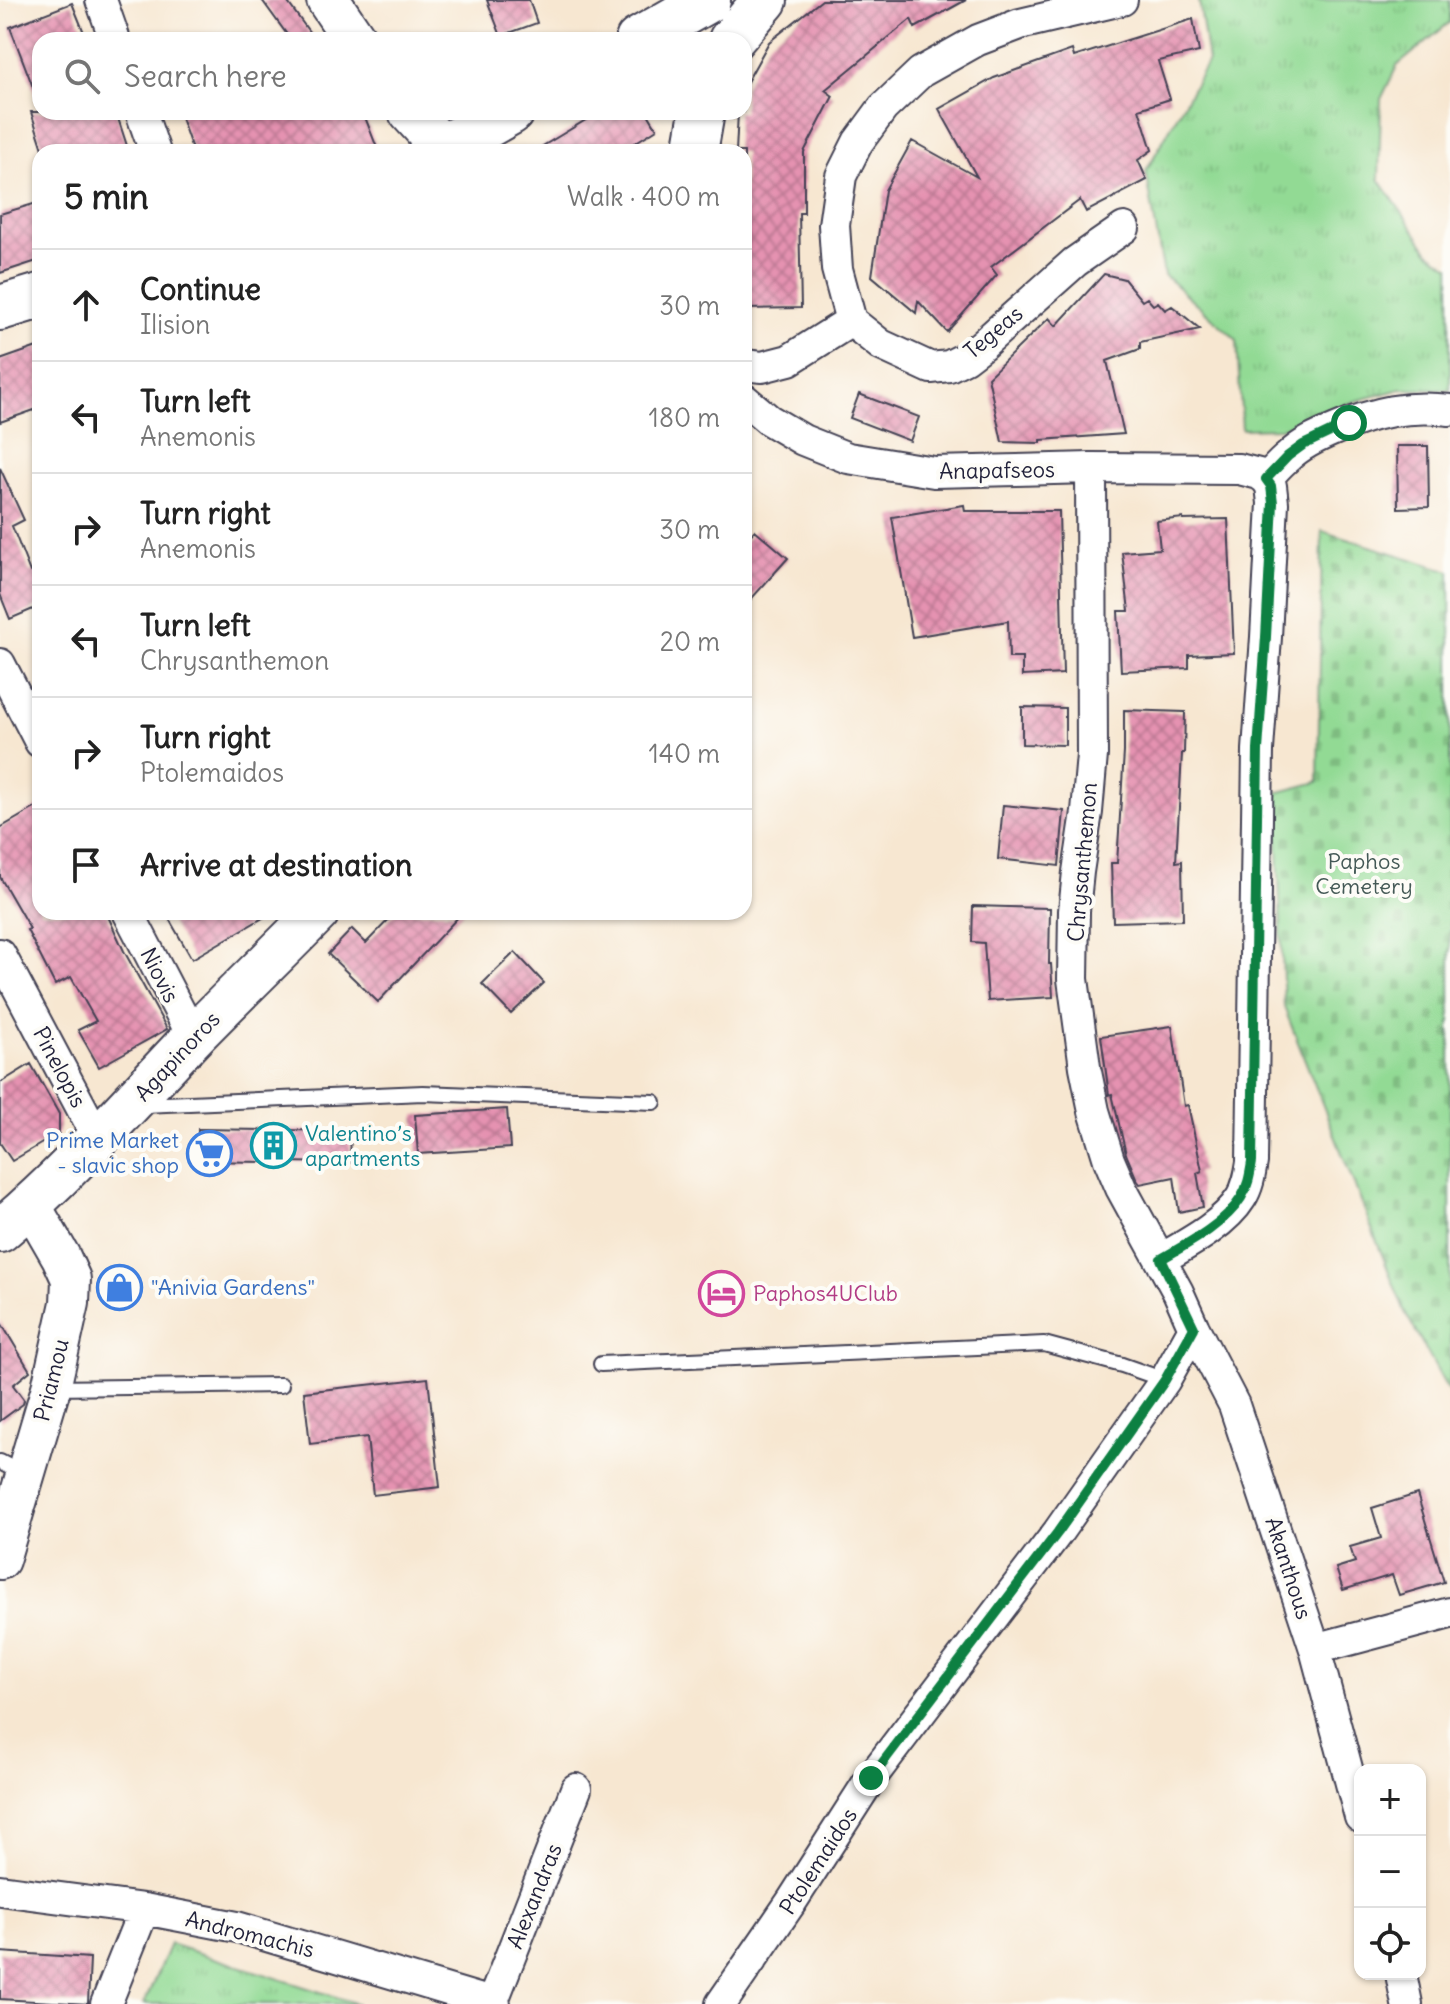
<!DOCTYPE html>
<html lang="en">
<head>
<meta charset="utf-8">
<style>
  body { margin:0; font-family:Delius,sans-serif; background:#f2f2f2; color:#222 }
  .controls { position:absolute; right:24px; bottom:24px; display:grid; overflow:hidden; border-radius:16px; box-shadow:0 2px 6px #0004 }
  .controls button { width:72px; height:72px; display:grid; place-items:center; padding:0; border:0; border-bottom:2px solid #e0e0e0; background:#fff; color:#222; font:40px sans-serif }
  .stop { position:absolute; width:24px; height:24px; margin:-18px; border:6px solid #0b8043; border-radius:50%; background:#fff }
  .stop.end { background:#0b8043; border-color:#fff; box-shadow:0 2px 8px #0008 }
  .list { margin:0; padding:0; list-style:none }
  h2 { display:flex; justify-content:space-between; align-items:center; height:104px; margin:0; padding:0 32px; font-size:34px }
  h2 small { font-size:26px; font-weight:400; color:#767676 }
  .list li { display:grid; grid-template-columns:52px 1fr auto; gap:24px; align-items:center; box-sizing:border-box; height:112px; padding:0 32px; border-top:2px solid #e0e0e0 }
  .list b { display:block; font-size:30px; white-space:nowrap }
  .list p { margin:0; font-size:26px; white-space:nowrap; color:#767676 }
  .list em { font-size:26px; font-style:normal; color:#767676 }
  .icon { flex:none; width:44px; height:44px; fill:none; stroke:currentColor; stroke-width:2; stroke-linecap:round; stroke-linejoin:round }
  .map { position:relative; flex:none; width:1450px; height:2004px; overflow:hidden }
  .search { position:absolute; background:#fff; box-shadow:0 2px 6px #0004; left:32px; top:32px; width:720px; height:88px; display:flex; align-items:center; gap:20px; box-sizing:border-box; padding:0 28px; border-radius:24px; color:#767676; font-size:30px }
  .panel { position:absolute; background:#fff; box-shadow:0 2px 6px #0004; left:32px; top:144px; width:720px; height:776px; border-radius:24px }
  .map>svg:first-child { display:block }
  .grass { fill:url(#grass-tufts); stroke:#5a7e68; stroke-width:2 }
  .cemetery { fill:url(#cemetery-stones); stroke:#5a7e68; stroke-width:2 }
  .building { fill:url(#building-cross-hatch) }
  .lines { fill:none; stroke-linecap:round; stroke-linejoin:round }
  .service-casing { stroke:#424052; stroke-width:18 }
  .minor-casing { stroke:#424052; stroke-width:34 }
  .tertiary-casing { stroke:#424052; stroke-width:42 }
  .secondary-casing { stroke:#424052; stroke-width:46 }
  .primary-casing { stroke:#424052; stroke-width:48 }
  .service { stroke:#fff; stroke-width:14 }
  .minor { stroke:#fff; stroke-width:30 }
  .tertiary { stroke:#fff; stroke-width:38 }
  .secondary { stroke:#fff; stroke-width:42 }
  .primary { stroke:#fff; stroke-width:44 }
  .route { stroke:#0b8043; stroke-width:10 }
  .labels { text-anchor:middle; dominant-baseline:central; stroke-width:8; stroke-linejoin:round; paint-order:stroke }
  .street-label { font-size:22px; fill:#22223b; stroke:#fdfcf7 }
  .park-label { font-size:22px; fill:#445956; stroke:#fdfcf7 }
  .culture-label { font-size:22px; fill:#0d838f; stroke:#fdfcf7; text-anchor:start }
  .shop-label { font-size:22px; fill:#366cbe; stroke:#fdfcf7; text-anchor:end }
  .hotel-label { font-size:22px; fill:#b23c85; stroke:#fdfcf7; text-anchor:start }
</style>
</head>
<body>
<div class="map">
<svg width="1450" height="2004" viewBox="0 0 1450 2004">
  <defs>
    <pattern id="grass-tufts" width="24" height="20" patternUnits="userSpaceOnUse" patternTransform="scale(2)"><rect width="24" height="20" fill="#92da94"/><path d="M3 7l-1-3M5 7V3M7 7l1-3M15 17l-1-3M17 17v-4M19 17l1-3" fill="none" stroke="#7ebb80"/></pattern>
    <pattern id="cemetery-stones" width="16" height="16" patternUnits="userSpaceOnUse" patternTransform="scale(2)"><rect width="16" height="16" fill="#92da94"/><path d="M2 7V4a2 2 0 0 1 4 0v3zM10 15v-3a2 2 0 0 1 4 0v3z" fill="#7ebb80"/></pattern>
    <pattern id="building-cross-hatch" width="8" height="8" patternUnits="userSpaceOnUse" patternTransform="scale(2)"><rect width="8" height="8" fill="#e592b1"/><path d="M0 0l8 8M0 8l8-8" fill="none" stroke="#b97791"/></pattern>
  </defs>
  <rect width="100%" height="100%" fill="#fdfcf7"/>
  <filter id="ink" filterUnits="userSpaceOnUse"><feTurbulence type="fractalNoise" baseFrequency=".0125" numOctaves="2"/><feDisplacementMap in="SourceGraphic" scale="16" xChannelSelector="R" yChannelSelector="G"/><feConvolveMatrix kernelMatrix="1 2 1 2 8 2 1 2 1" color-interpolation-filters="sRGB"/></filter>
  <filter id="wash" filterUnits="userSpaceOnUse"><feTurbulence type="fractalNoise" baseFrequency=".006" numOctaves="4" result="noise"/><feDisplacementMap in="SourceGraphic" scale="32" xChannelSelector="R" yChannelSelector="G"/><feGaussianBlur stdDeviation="1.8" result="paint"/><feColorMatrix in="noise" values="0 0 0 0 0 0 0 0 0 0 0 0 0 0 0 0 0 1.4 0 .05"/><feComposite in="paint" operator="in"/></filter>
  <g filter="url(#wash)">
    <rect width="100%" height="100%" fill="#f7e7d1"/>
    <!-- grass -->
    <path class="grass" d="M1199,0H1450V22L1397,66L1381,99L1379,179L1429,252L1450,266V390L1401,389L1356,401L1281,428L1242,429L1237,340L1164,275L1146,171L1208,61Z
      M170,1944L358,2004H144Z"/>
    <!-- cemetery -->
    <path class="cemetery" d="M1322,531L1450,571V1394L1404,1310L1284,1007L1276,793L1318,782Z"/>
    <g id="blocks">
      <!-- building -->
      <path class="building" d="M262,0H286L315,40H291Z
        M487,0H529L537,23L501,36Z
        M822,0H966L915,28L911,19L825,90L833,96L804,152V213H799L801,308L744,309V152H736L738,112H744V87L769,42Z
        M72,3L87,40H40V100H38L10,27Z
        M1193,19L1199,52L1158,61L1170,99L1139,109L1152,150L1138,160L1147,180L1086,212L1080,200L991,267L997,275L947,332L918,301L916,313L872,276L885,190L912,141L977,177L939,109L994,78L1072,50L1074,57Z
        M31,112H116L129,152H44Z
        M179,112H363L377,148L365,152H193Z
        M599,112H647L657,129L620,152H533Z
        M40,202V260L0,273V214Z
        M1104,274L1124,279L1142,301L1147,298L1153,305L1158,302L1165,310L1172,306L1200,329L1140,342V349L1107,361L1124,434L1041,440V443L1002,442L988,377L1049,318L1056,326Z
        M40,346V408L0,422V360Z
        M859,394L919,417L910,441L850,418Z
        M1397,446H1428L1429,507L1398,508Z
        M0,468L24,520L12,526L30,572L40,568V606L10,619L0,594Z
        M964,505L965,511H1059L1063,674L1022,676V658H1009L1008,621L912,637L892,517Z
        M1183,518V520L1228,519L1234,653L1189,655V668L1121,671L1118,611H1129L1122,552L1160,549L1157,521Z
        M755,530L788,558L744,607V542Z
        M1022,707L1065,708V745L1022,744Z
        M1124,710L1185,712L1184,753H1182L1176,862L1182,861L1183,920L1113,922L1111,863H1117L1124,752Z
        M40,805V912H106L124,951L167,1029L99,1067L78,1030L96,1021L71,977L55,985L27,930L30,929L0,877V828Z
        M1003,805L1064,811L1059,866L998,859Z
        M973,906L1050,908L1049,964H1051L1053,997L988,1001L984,943L972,942Z
        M165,912H273L192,959Z
        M396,912H463L378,1002L328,954L352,929L366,943Z
        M515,952L544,983L511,1014L482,984Z
        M1172,1026L1184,1106L1188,1105L1202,1171L1197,1173L1203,1207L1179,1212L1174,1177L1140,1184L1137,1180L1126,1154L1112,1094L1109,1095L1101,1036Z
        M31,1064L59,1114V1133L12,1161L0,1143V1083Z
        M507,1109L510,1148L418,1154L415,1115Z
        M198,1129L351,1131L350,1163L198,1161Z
        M0,1321L30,1371L13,1385L24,1400L23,1404L0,1421Z
        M428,1378L440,1487L373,1495L367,1437L310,1444L304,1392Z
        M1417,1494L1444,1582L1399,1595L1392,1575L1343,1590L1336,1568L1355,1562L1350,1547L1381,1538L1372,1508Z
        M0,1952L90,1958L88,2004L0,1999Z"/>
    </g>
  </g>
  <g filter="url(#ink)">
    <use href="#blocks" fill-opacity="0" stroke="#424052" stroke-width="2"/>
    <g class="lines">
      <defs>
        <path id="service" d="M143,1105L423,1093L654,1102
          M601,1364L1044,1344L1122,1365L1165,1380
          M52,1388L281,1385
          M0,1462L25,1475"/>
        <path id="minor" d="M101,0L115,40
          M141,112L155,152
          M851,321L837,269L834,225L841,176L858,142L883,108L921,72L978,40L1020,24L1122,0
          M851,321L881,345L931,368L949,366L965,358L982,345L1075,262L1124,228
          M744,365L762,367L789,360L851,321
          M744,399L769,420L803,440L848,458L934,472L1091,468L1239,469L1259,474L1266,479
          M1091,468L1092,755L1087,812L1078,872L1074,911L1073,979L1085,1067L1094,1111L1109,1160L1121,1188L1178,1292L1194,1328L1234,1405L1315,1649L1360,1817
          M1266,479C1273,472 1280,463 1288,457C1301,444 1319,436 1336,429C1375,412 1407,405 1450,410
          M0,664L40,742
          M128,912L193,1037
          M0,954L98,1139
          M1161,1259C1187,1244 1225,1224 1241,1198C1248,1187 1250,1175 1252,1162L1258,750L1266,637L1273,503L1271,486L1266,479
          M1315,1649L1450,1613
          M0,1890L144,1909L237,1927L495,2004
          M1401,1974L1407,2004
          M492,2003L576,1789
          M106,2004L144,1909
          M721,2004L792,1901L871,1778L1058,1532L1165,1380L1194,1328"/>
        <path id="tertiary" d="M0,1560L51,1388L70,1303L71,1279L61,1257L31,1205"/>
        <path id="secondary" d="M328,0L355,40
          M410,112L442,147
          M0,1231C70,1172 130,1103 193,1037C234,995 277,954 318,912"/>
        <path id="primary" d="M638,40L708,0
          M731,40L765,0
          M430,152L488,125L511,112
          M695,152L702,112
          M0,308L40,296"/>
      </defs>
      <!-- service casing -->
      <use href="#service" class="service-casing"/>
      <!-- minor casing -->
      <use href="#minor" class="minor-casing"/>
      <!-- tertiary casing -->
      <use href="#tertiary" class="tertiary-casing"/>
      <!-- secondary casing -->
      <use href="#secondary" class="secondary-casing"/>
      <!-- primary casing -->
      <use href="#primary" class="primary-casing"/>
      <!-- service -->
      <use href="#service" class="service"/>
      <!-- minor -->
      <use href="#minor" class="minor"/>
      <!-- tertiary -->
      <use href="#tertiary" class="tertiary"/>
      <!-- secondary -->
      <use href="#secondary" class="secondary"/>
      <!-- primary -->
      <use href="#primary" class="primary"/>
    </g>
  </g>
  <g class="lines" filter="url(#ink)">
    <!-- route -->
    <path class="route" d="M871,1778L1058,1532L1165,1380L1194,1328L1161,1259C1187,1244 1225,1224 1241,1198C1248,1187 1250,1175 1252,1162L1258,750L1266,637L1273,503L1271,486L1266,479L1288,456L1303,445L1349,423"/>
  </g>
  <!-- icons -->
  <defs>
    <symbol id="building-ring" viewBox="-11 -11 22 22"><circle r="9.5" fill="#fdfcf7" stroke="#0f9aa8" stroke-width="1.5"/><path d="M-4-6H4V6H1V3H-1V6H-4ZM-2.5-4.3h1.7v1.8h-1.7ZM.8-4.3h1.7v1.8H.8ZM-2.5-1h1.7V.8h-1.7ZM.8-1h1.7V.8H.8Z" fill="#0f9aa8"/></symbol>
    <symbol id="supermarket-ring" viewBox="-11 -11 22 22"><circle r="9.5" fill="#fdfcf7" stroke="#3f7fe0" stroke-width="1.5"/><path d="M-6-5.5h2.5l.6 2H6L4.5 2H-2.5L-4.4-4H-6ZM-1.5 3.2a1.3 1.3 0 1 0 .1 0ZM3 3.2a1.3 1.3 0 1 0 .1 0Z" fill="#3f7fe0"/></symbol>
    <symbol id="shop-ring" viewBox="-11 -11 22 22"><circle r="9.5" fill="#fdfcf7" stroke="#3f7fe0" stroke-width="1.5"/><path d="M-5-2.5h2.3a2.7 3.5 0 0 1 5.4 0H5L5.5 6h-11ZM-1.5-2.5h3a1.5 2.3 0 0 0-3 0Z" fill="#3f7fe0"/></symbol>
    <symbol id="hotel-ring" viewBox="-11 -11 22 22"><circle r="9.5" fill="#fdfcf7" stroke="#d1479c" stroke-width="1.5"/><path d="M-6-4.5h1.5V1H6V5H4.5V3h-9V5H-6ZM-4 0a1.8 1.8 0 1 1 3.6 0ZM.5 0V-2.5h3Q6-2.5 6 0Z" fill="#d1479c"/></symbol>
  </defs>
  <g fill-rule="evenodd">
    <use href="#building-ring" x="248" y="1120" width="51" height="51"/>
    <use href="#supermarket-ring" x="184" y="1128" width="51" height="51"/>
    <use href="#shop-ring" x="94" y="1262" width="51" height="51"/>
    <use href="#hotel-ring" x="696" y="1268" width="51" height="51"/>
  </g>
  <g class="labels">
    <!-- street labels -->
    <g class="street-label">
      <text transform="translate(993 332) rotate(-40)">Tegeas</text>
      <text transform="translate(997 470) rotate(-1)">Anapafseos</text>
      <text transform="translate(1082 862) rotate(-85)">Chrysanthemon</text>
      <text transform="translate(160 975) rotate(63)">Niovis</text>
      <text transform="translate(177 1056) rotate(-47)">Agapinoros</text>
      <text transform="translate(60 1067) rotate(62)">Pinelopis</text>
      <text transform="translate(51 1380) rotate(-76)">Priamou</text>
      <text transform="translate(1289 1568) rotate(72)">Akanthous</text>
      <text transform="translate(818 1861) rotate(-57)">Ptolemaidos</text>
      <text transform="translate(534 1896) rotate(-68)">Alexandras</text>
      <text transform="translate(250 1934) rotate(14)">Andromachis</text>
    </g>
    <!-- park labels -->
    <g class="park-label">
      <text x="1364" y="861">Paphos<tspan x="1364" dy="25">Cemetery</tspan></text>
    </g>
    <!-- culture labels -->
    <g class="culture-label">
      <text x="305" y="1133">Valentino’s<tspan x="305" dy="25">apartments</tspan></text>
    </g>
    <!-- shop labels -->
    <g class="shop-label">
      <text x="179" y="1140">Prime Market<tspan x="179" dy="25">- slavic shop</tspan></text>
      <text x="151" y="1287" text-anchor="start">"Anivia Gardens"</text>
    </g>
    <!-- hotel labels -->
    <g class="hotel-label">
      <text x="753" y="1293">Paphos4UClub</text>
    </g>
  </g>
</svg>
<div class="controls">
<button>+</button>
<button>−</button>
<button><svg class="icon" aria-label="locate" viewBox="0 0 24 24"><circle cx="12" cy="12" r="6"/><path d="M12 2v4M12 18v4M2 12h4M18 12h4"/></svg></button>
</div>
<div class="stop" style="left:1349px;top:423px"></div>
<div class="stop end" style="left:871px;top:1778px"></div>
<div class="search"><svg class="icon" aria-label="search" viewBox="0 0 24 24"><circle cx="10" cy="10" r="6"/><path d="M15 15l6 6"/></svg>Search here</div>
<section class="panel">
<h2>5 min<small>Walk · 400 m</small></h2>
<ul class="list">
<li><svg class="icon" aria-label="ahead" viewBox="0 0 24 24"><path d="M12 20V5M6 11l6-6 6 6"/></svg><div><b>Continue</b><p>Ilision</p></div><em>30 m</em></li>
<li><svg class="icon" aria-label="left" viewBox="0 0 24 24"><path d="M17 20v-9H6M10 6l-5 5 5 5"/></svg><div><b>Turn left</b><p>Anemonis</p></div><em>180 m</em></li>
<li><svg class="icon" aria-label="right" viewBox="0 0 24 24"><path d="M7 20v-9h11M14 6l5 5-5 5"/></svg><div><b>Turn right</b><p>Anemonis</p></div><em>30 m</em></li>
<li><svg class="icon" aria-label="left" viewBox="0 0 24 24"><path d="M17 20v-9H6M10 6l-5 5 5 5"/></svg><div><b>Turn left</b><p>Chrysanthemon</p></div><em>20 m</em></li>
<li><svg class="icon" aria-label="right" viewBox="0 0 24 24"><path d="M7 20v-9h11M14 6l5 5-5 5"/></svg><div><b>Turn right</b><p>Ptolemaidos</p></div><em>140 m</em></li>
<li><svg class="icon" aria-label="arrive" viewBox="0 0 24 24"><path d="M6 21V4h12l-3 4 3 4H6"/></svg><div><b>Arrive at destination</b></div></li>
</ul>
</section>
</div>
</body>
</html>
